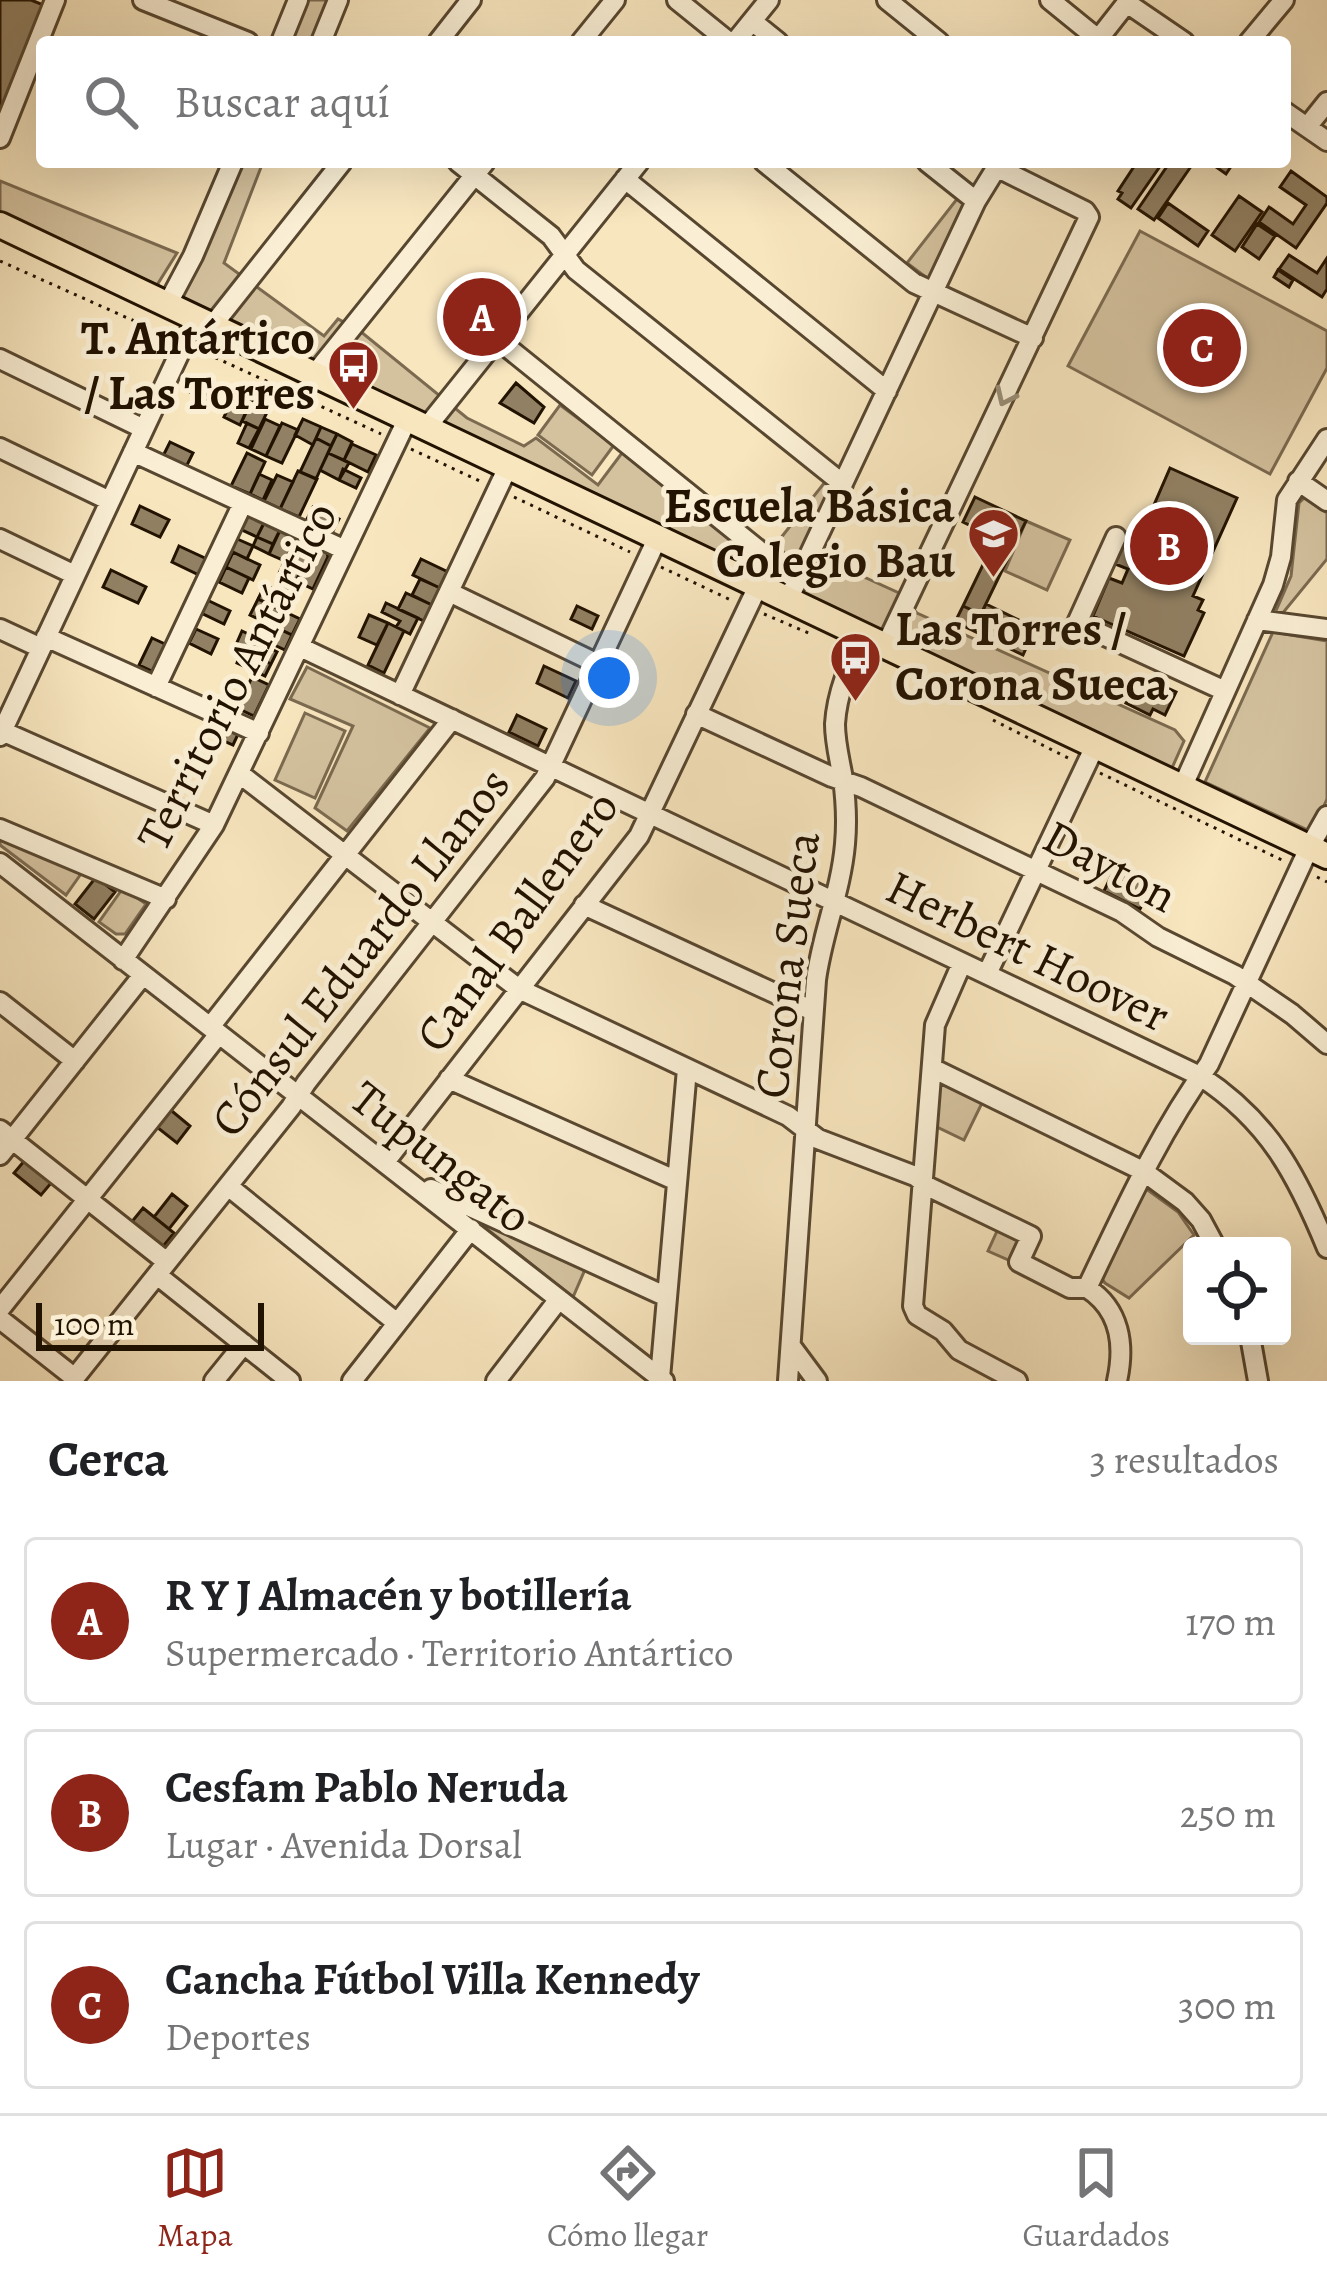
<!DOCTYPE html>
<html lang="es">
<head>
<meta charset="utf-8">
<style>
  body { margin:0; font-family:Alegreya,serif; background:#f2f2f2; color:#202124 }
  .controls { position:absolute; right:36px; bottom:36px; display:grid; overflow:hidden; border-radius:12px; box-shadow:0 12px 48px #0002 }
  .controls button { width:108px; height:108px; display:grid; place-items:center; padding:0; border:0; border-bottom:3px solid #e0e0e0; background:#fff; color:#202124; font:60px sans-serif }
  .scale { position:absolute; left:36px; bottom:30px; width:228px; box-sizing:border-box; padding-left:12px; border:6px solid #221200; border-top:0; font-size:33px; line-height:42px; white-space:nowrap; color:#221200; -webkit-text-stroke:9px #faefd5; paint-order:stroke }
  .you { position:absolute; left:609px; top:678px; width:42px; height:42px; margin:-30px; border:9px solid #fff; border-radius:50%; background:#1a73e8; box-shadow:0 0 0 18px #1a73e833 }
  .badge { display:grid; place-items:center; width:78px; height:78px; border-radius:50%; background:#8f2418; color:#fff; font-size:39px; font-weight:700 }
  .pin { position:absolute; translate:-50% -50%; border:6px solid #fff; box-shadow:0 3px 12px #0006 }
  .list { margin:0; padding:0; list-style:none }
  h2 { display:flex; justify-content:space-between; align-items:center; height:156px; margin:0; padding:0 48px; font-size:51px }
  h2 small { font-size:39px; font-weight:400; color:#757577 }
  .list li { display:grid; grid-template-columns:78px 1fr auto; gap:36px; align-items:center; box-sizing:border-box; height:168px; margin:0 24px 24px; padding:0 24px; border:3px solid #e0e0e0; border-radius:12px }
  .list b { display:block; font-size:45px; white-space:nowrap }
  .list p { margin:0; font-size:39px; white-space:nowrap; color:#757577 }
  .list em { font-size:39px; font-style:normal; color:#757577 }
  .icon { flex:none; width:66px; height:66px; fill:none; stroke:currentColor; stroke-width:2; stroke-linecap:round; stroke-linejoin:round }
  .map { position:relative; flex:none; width:1327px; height:1381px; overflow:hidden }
  .search { position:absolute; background:#fff; box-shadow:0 12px 48px #0002; left:36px; right:36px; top:36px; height:132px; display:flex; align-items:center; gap:30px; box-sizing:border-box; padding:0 42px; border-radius:12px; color:#757577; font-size:45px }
  .sheet { height:732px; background:#fff }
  nav { display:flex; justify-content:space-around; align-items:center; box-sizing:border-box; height:168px; border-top:3px solid #e0e0e0; background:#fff; font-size:33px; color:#757577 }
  nav a { display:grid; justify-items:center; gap:6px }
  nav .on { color:#8f2418 }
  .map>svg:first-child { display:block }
  .green { fill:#d4c29f; stroke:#7b6a50; stroke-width:3 }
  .building { fill:#918063; stroke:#221200; stroke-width:3 }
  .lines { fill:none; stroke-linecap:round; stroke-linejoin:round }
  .minor-casing { stroke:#584730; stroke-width:24 }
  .major-casing { stroke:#221200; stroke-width:30 }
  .path { stroke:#221200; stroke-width:3; stroke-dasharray:3 6; stroke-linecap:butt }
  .minor { stroke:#faefd5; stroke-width:18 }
  .major { stroke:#f8e6bf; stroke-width:24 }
  .oneway { stroke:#998c75 }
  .labels { text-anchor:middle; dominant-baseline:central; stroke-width:10; stroke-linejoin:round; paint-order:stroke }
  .poi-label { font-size:48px; font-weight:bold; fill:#221200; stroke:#faefd5; text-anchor:end }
  .street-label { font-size:48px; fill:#221200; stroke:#faefd5 }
</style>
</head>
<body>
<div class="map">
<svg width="1327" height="1381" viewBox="0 0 1327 1381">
  <rect width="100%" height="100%" fill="#f8e6bf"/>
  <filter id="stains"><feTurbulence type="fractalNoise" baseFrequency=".00167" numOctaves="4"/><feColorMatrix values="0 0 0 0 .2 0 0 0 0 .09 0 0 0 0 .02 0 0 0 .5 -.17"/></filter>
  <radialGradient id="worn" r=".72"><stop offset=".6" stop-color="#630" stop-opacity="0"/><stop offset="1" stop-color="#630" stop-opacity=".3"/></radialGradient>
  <!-- green -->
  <path class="green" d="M304,0H331L314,42H287Z
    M238,162H263L224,263L324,336L338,319L360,331L467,418L524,446L536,438L598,485L625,449L789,584L788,589L179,300Z
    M0,181L177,253L157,285L0,213Z
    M957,199L966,205L931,281L907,263Z
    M1140,231L1327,331V368L1270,474L1068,366Z
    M560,405L614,445L592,475L538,435Z
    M825,482L834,488L795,564L776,544Z
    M1305,497L1327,513V559L1282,614L1275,613L1291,576L1299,503Z
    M1026,521L1070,540L1047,590L1005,571Z
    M820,557L899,593L917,613L1175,730L1184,741L1172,768L801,596Z
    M1273,632L1327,641V799L1312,832L1205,782Z
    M307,667L430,728L347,831L315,808L353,726L290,699Z
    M305,713L345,731L315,798L275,780Z
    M0,837L83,871L66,895L0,845Z
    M123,888L146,904L125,934H116L99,922Z
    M937,1078L983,1101L964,1140L933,1125Z
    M1145,1188L1178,1212L1194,1235L1129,1298L1105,1283L1098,1274Z
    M473,1218L587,1265L573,1297Z
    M998,1229L1023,1240L1013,1262L988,1251Z"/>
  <!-- building -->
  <path class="building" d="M0,0H31L46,6L0,120Z
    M1137,162H1163L1131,208L1118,199L1122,193L1118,191Z
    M1170,162H1194L1154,220L1138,209Z
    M1209,162H1234L1226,174Z
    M1291,171L1327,197V203L1296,248L1259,222L1269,207L1293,224L1306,205L1280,187Z
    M1239,196L1262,212L1235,251L1212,235Z
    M1168,203L1208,231L1198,246L1158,218Z
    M1257,224L1275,236L1259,259L1242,247Z
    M1289,255L1317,273L1327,258V289L1322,297L1279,269Z
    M1278,270L1293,280L1289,287L1274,277Z
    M197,378L225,392L219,405L190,392Z
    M516,383L544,407L534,423L500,403Z
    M238,387L254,395L240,425L224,417Z
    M254,396L271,404L259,429L242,421Z
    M265,419L280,426L266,456L251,449Z
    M303,419L321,427L313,445L295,435Z
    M247,423L259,429L249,448L238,443Z
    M282,423L298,430L282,463L266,456Z
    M321,427L337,434L331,446L316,438Z
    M337,434L352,442L344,460L328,453Z
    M316,438L331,446L316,479L300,472Z
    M170,442L193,453L186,467L163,456Z
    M352,444L376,455L368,472L344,460Z
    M247,453L265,462L250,494L231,486Z
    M328,453L349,463L339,480L320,470Z
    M1170,468L1237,498L1193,596L1203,600L1198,610L1204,613L1184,656L1093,616L1109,578L1122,583L1128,569L1115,564L1133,523L1144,528Z
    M343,469L361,478L356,488L339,480Z
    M298,471L317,479L299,517L280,509Z
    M259,474L272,480L263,500L250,494Z
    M277,475L293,482L280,509L264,501Z
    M975,497L1026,521L981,614L963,606L996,538L963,522Z
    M140,506L169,520L160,537L132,524Z
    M313,507L339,519L332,533L306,521Z
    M248,513L265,521L257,537L240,529Z
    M265,521L281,528L273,544L257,537Z
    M281,528L297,536L285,561L269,554Z
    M257,537L273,544L269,554L253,546Z
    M235,538L253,546L247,559L229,550Z
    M296,538L313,546L296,581L279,573Z
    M179,546L209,560L201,576L172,562Z
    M313,546L327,553L328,557L313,589L296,581Z
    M233,552L260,565L253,580L226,567Z
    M421,559L448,572L440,588L413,575Z
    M226,567L249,578L242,593L219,582Z
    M111,570L146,587L138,603L103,587Z
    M283,575L303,584L296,599L276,590Z
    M420,579L440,588L432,605L412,595Z
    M265,585L296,599L289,614L258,599Z
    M406,593L432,605L424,621L398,609Z
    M205,599L230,611L224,624L199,612Z
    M258,599L300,619L292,635L250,615Z
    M386,603L418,618L410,634L396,627L400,621L382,612Z
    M986,604L1035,628L1023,655L974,631Z
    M577,606L598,616L592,629L571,619Z
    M963,606L981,614L974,631L955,622Z
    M369,615L388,623L377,645L359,637Z
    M258,619L292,635L285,650L251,634Z
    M388,623L404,631L384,673L368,665Z
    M196,629L218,639L211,654L189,643Z
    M242,631L261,640L254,656L235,647Z
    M152,638L167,645L154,672L139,665Z
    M260,643L277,652L271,664L254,656Z
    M242,650L271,664L265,676L237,663Z
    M544,666L576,681L568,698L537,683Z
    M252,677L269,685L254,716L237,708Z
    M1159,684L1176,692L1165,715L1153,709L1150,715L1126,703L1134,687L1154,696Z
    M517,715L546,729L538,746L509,732Z
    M214,718L240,730L233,745L206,733Z
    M1115,868L1152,886L1140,909L1104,891Z
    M96,877L115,892L94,919L75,904Z
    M167,1107L190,1126L177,1143L153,1124Z
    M26,1159L52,1182L41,1195L14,1173Z
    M172,1194L187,1206L169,1229L154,1217Z
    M143,1208L174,1233L161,1249L130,1224Z"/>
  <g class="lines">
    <defs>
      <path id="minor" d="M143,0L248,42
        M677,0L729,42
        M887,0L939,42
        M1050,0L1098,39
        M1127,3L1184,42
        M752,21L778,42
        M281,42L298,0
        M321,42L338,0
        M438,42L471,0
        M581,42L615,0
        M735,42L769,0
        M1096,42L1129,0
        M1249,42L1284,0
        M1285,112L1327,141
        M1307,127L1327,102
        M0,138L55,0
        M458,162L551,236L576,270L843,484
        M764,162L914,283L1033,338
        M927,162L976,201
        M625,179L887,391
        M167,305L193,256L233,162
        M212,326L342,162
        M497,339L797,581
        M0,359L144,429
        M314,375L485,162
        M426,428L639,162
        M0,448L110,501
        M133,452L345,550
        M1298,481L1327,501
        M1116,537L1077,623L1225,691
        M0,539L75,575
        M449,592L598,664
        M788,600L976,201L1000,162
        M1257,620L1327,629
        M0,629L41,648
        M46,637L259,733
        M300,647L1200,1076C1269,1121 1297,1175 1327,1248
        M885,647L1089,217L1085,211L996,167
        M156,687L243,503
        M400,695L508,467
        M696,714L832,777L861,787L1122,912L1158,937L1235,975L1292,1014L1327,1044
        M2,731L214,825
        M0,736L196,318
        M240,774L519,989L788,1116L818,1139L915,1176L929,1187L1031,1236L1019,1262L1070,1288H1087C1120,1309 1125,1345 1117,1381
        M1182,788L1273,585L1281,557L1287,500L1327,439
        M0,829L166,899
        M0,863L664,1381
        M584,905L813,1011
        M123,960L214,825L407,420
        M962,963L935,1025L913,1306L917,1315L943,1331L959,1350L1017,1381
        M987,974L1095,746
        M0,1002L75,1061
        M210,1027L452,719
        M932,1068L1143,1171L1185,1202L1201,1220L1215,1246
        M449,1079L677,1181
        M0,1130L167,1262
        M0,1155L143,975
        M385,1162L639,836L758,586
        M228,1186L397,1323
        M431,1189L667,1297
        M157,1275L290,1381
        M1087,1288C1124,1211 1159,1133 1209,1064L1309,848L1327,816
        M0,1309L219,1034
        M0,1319L75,1378
        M1250,1336L1258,1381
        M791,1346L817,1381
        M660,1378L687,1069
        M72,1381L291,1107L306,1083L545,778L657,539
        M214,1381L244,1344
        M352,1381L471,1229
        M496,1381L559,1299
        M788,1381L816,980C822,934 841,891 845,844C847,822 846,801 843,779C840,761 835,743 835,724C837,692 849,665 863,636"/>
      <path id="major" d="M0,225L1327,856"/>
    </defs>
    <!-- minor casing -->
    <use href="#minor" class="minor-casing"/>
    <!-- major casing -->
    <use href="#major" class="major-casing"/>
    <!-- path -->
    <path class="path" d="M0,261L168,336
      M199,350L381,434
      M411,449L484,483
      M514,497L630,552
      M661,567L733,601
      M764,614L811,634
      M993,720L1070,759
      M1100,773L1286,862
      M1317,877L1327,882"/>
    <!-- minor -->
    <use href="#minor" class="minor"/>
    <!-- major -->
    <use href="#major" class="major"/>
  </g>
  <!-- one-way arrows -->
  <defs><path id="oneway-chevron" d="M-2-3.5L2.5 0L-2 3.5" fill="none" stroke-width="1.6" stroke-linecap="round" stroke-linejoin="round" transform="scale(3)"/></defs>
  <use class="oneway" href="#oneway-chevron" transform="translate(1005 397) rotate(115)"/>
  <!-- icons -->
  <defs>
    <symbol id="bus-pin" viewBox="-11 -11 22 30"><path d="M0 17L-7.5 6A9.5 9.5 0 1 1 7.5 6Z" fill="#8f2418" stroke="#faefd5"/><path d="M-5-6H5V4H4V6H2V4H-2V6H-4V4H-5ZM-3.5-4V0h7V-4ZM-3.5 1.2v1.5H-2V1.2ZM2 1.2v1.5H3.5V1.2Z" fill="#fff"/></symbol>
    <symbol id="school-pin" viewBox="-11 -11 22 30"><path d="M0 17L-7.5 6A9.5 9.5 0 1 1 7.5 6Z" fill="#8f2418" stroke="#faefd5"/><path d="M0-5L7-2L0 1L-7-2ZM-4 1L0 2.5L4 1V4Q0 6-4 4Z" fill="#fff"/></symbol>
  </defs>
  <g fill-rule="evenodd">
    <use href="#bus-pin" x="324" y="336" width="59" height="81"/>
    <use href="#school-pin" x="964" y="504" width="59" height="81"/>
    <use href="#bus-pin" x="826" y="628" width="59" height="81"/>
  </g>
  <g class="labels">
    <!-- poi labels -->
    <g class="poi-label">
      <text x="315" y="338">T. Antártico<tspan x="315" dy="55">/ Las Torres</tspan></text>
      <text x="955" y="506">Escuela Básica<tspan x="955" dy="55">Colegio Bau</tspan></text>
      <text x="895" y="629" text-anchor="start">Las Torres /<tspan x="895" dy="55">Corona Sueca</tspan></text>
    </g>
    <!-- street labels -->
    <g class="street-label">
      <text transform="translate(237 676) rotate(-63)">Territorio Antártico</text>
      <text transform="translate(1110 866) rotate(28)">Dayton</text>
      <text transform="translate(517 921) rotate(-54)">Canal Ballenero</text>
      <text transform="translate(1028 951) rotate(26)">Herbert Hoover</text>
      <text transform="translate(360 952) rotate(-52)">Cónsul Eduardo Llanos</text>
      <text transform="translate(787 965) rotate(-83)">Corona Sueca</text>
      <text transform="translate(441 1157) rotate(38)">Tupungato</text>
    </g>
  </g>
  <rect width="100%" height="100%" filter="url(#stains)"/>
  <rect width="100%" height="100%" fill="url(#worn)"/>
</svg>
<div class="controls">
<button><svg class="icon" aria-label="locate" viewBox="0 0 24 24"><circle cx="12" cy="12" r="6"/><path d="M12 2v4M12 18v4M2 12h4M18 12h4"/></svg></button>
</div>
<div class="scale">100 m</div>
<div class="you"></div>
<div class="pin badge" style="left:482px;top:317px">A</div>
<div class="pin badge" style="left:1169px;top:546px">B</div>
<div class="pin badge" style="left:1202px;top:348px">C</div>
<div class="search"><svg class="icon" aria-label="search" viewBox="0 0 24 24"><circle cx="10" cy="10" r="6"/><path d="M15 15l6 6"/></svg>Buscar aquí</div>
</div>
<section class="sheet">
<h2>Cerca<small>3 resultados</small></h2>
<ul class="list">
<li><span class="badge">A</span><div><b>R Y J Almacén y botillería</b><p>Supermercado · Territorio Antártico</p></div><em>170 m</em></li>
<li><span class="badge">B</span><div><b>Cesfam Pablo Neruda</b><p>Lugar · Avenida Dorsal</p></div><em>250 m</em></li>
<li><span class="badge">C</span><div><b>Cancha Fútbol Villa Kennedy</b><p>Deportes</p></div><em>300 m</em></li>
</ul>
</section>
<nav>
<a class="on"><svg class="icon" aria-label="map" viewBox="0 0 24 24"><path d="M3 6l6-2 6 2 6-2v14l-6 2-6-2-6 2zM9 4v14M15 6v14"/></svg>Mapa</a>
<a><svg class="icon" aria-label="directions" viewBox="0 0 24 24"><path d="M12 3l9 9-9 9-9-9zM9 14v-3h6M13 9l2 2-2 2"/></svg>Cómo llegar</a>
<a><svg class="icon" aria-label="saved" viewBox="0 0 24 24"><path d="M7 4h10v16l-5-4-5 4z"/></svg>Guardados</a>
</nav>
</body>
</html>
